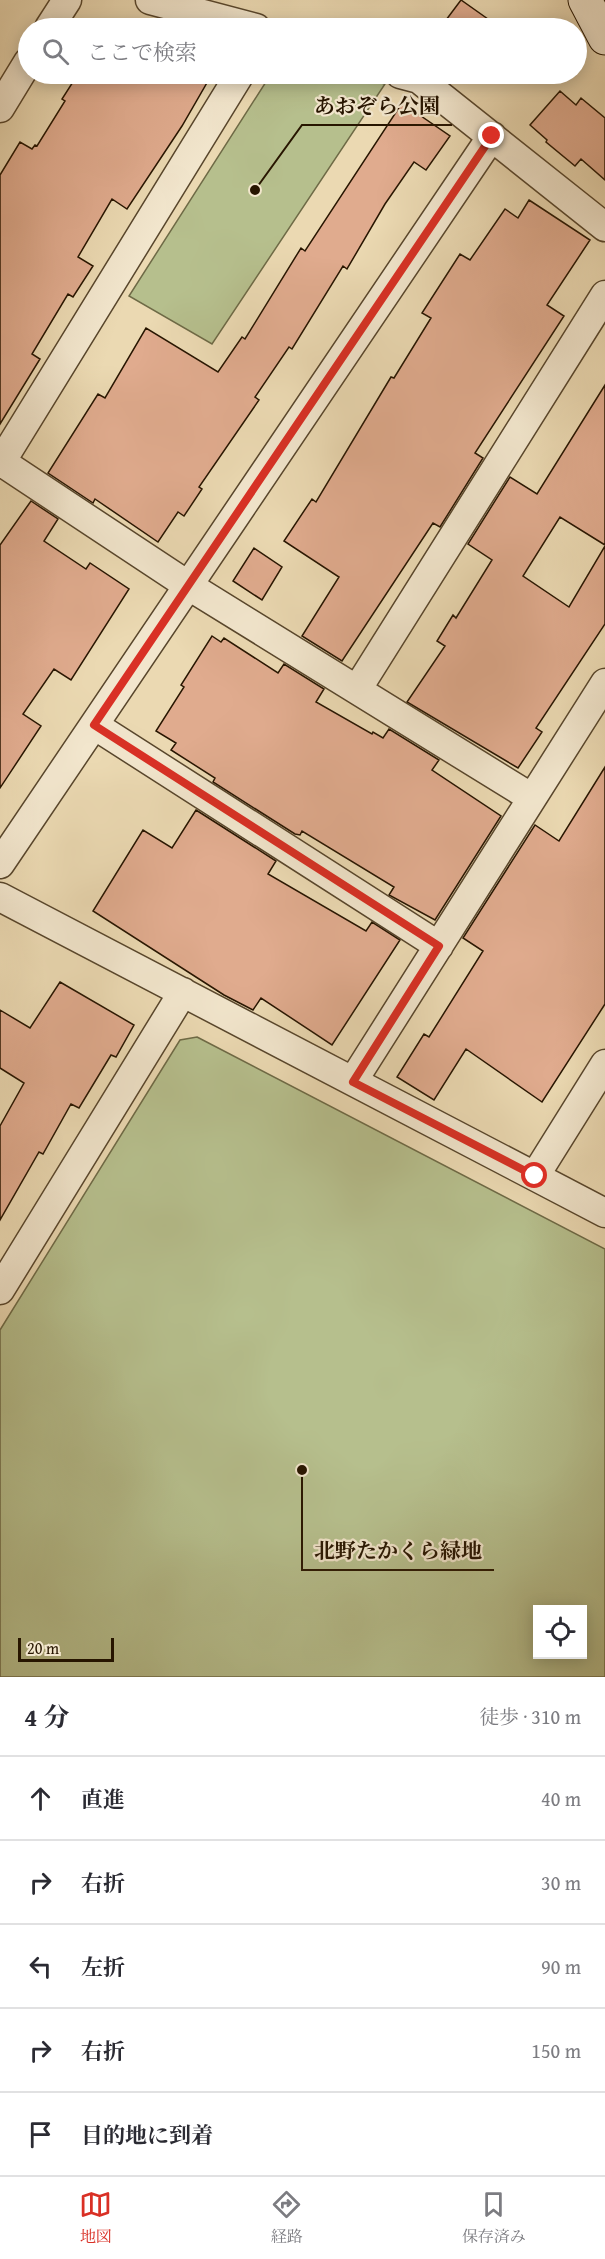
<!DOCTYPE html>
<html lang="ja">
<head>
<meta charset="utf-8">
<style>
  body { margin:0; font-family:"Gentium Book Plus","Noto Serif JP",serif; background:#f2f2f3; color:#2b2b33 }
  .controls { position:absolute; right:18px; bottom:18px; display:grid; overflow:hidden; border-radius:0px; box-shadow:0 3px 15px #0003 }
  .controls button { width:54px; height:54px; display:grid; place-items:center; padding:0; border:0; border-bottom:2px solid #e1e1e2; background:#fff; color:#2b2b33; font:30px sans-serif }
  .scale { position:absolute; left:18px; bottom:15px; width:96px; box-sizing:border-box; padding-left:6px; border:3px solid #271500; border-top:0; font-size:16px; line-height:21px; white-space:nowrap; color:#271500; -webkit-text-stroke:4px #f2e6cd; paint-order:stroke }
  .stop { position:absolute; width:18px; height:18px; margin:-14px; border:4px solid #d93025; border-radius:50%; background:#fff }
  .stop.end { background:#d93025; border-color:#fff; box-shadow:0 2px 6px #0008 }
  .list { margin:0; padding:0; list-style:none }
  h2 { display:flex; justify-content:space-between; align-items:center; height:78px; margin:0; padding:0 24px; font-size:26px }
  h2 small { font-size:20px; font-weight:400; color:#7c7c81 }
  .list li { display:grid; grid-template-columns:39px 1fr auto; gap:18px; align-items:center; box-sizing:border-box; height:84px; padding:0 24px; border-top:2px solid #e1e1e2 }
  .list b { display:block; font-size:22px; white-space:nowrap }
  .list em { font-size:20px; font-style:normal; color:#7c7c81 }
  .icon { flex:none; width:33px; height:33px; fill:none; stroke:currentColor; stroke-width:2; stroke-linecap:round; stroke-linejoin:round }
  .map { position:relative; flex:none; width:605px; height:1677px; overflow:hidden }
  .search { position:absolute; background:#fff; box-shadow:0 3px 15px #0003; left:18px; right:18px; top:18px; height:66px; display:flex; align-items:center; gap:15px; box-sizing:border-box; padding:0 21px; border-radius:33px; color:#7c7c81; font-size:22px }
  .sheet { height:498px; background:#fff }
  nav { display:flex; justify-content:space-around; align-items:center; box-sizing:border-box; height:84px; border-top:2px solid #e1e1e2; background:#fff; font-size:16px; color:#7c7c81 }
  nav a { display:grid; justify-items:center; gap:3px }
  nav .on { color:#d93025 }
  .map>svg:first-child { display:block }
  .green { fill:#b6bf8d; stroke:#6e6a46; stroke-width:1.5; fill-rule:evenodd }
  .building { fill:#e0ab8e; stroke:#271500; stroke-width:1.5 }
  .lines { fill:none; stroke-linecap:round; stroke-linejoin:round }
  .street-casing { stroke:#58462c; stroke-width:31 }
  .secondary-casing { stroke:#271500; stroke-width:35 }
  .street { stroke:#f2e6cd; stroke-width:28 }
  .secondary { stroke:#f2e6cd; stroke-width:33 }
  .route { stroke:#d93025; stroke-width:8 }
  .leader { fill:none; stroke:#271500; stroke-width:2 }
  .callout-dot { fill:#271500; stroke:#f2e6cd; stroke-width:2 }
  .callout-label { font-size:21px; text-anchor:middle; font-weight:bold; fill:#271500; stroke:#f2e6cd; stroke-width:4.5; stroke-linejoin:round; paint-order:stroke }
</style>
</head>
<body>
<div class="map">
<svg width="605" height="1677" viewBox="0 0 605 1677">
  <rect width="100%" height="100%" fill="#ebd9b2"/>
  <filter id="stains"><feTurbulence type="fractalNoise" baseFrequency=".00333" numOctaves="4"/><feColorMatrix values="0 0 0 0 .2 0 0 0 0 .09 0 0 0 0 .02 0 0 0 .5 -.17"/></filter>
  <radialGradient id="worn" r=".72"><stop offset=".6" stop-color="#630" stop-opacity="0"/><stop offset="1" stop-color="#630" stop-opacity=".3"/></radialGradient>
  <!-- green -->
  <path class="green" d="M271,74H345L385,84L212,344L129,296Z
    M197,1037L605,1249V1677H0V1330L180,1040ZM538,1610H582V1654H538Z"/>
  <!-- building -->
  <path class="building" d="M461,0L495,24L491,28H440Z
    M78,74H212L182,126L127,209L112,199L78,257L93,266L73,297L68,294L32,354L40,359L0,424V175L20,142L32,149L35,145L37,146L65,101L62,99Z
    M560,91L576,105L581,98L605,118V180L581,159L575,166L546,142L547,140L530,125Z
    M402,103L450,136L426,170L414,162L385,204L347,269L343,266L292,349L289,347L255,397L259,400L199,487L202,489L184,516L178,512L158,542L95,499L93,503L48,473L98,394L105,398L146,328L218,372L242,337L245,339L301,248L305,251Z
    M529,200L590,240L547,305L564,316L475,453L483,458L440,527L433,523L342,661L302,636L339,577L284,541L312,499L316,502L391,377L394,378L431,318L422,313L460,254L470,260L505,209L518,218Z
    M605,385V545L560,517L523,576L569,607L605,546V624L536,728L542,732L518,768L407,702L445,646L437,641L453,615L456,618L492,560L468,544L510,477L537,494Z
    M31,501L58,519L44,541L86,569L90,563L129,589L71,680L54,669L23,714L41,726L0,788V545Z
    M254,548L282,567L262,600L233,581Z
    M212,636L221,642L224,638L278,673L284,664L324,689L316,702L372,734L373,732L383,738L389,729L439,760L432,770L501,816L435,920L389,895L394,887L302,831L300,835L295,834L213,782L215,778L171,750L176,743L156,731L184,687L181,685Z
    M605,767V1004L542,1102L466,1049L434,1100L397,1077L424,1034L429,1037L483,951L463,938L535,825L559,841Z
    M196,810L276,861L268,874L366,931L372,922L400,940L332,1045L261,998L253,1010L224,995L93,911L143,830L172,848Z
    M60,982L134,1025L116,1057L111,1055L79,1108L71,1104L43,1154L39,1152L0,1220V1126L24,1083L0,1068V1010L30,1028Z"/>
  <g class="lines">
    <defs>
      <path id="street" d="M150,0L256,28
        M49,28L67,0
        M400,74L419,79L605,227
        M0,108L28,62
        M0,461L189,586L532,798
        M0,464L240,74
        M358,688L605,295
        M94,725L439,946
        M0,864L492,136
        M0,897L605,1213
        M353,1081L605,683
        M535,1176L605,1064
        M0,1290L183,992"/>
      <path id="secondary" d="M585,0L605,38"/>
    </defs>
    <!-- street casing -->
    <use href="#street" class="street-casing"/>
    <!-- secondary casing -->
    <use href="#secondary" class="secondary-casing"/>
    <!-- street -->
    <use href="#street" class="street"/>
    <!-- secondary -->
    <use href="#secondary" class="secondary"/>
  </g>
  <g class="lines">
    <!-- route -->
    <path class="route" d="M492,136L94,725L439,946L353,1082L535,1176"/>
  </g>
  <!-- callouts -->
  <path class="leader" d="M255 190L302 125H452M302 1470L302 1570H494"/>
  <g class="callout-dot">
    <circle cx="255" cy="190" r="6"/>
    <circle cx="302" cy="1470" r="6"/>
  </g>
  <g class="callout-label">
    <text x="377" y="113">あおぞら公園</text>
    <text x="398" y="1558">北野たかくら緑地</text>
  </g>
  <rect width="100%" height="100%" filter="url(#stains)"/>
  <rect width="100%" height="100%" fill="url(#worn)"/>
</svg>
<div class="controls">
<button><svg class="icon" aria-label="locate" viewBox="0 0 24 24"><circle cx="12" cy="12" r="6"/><path d="M12 2v4M12 18v4M2 12h4M18 12h4"/></svg></button>
</div>
<div class="scale">20 m</div>
<div class="stop" style="left:535px;top:1176px"></div>
<div class="stop end" style="left:492px;top:136px"></div>
<div class="search"><svg class="icon" aria-label="search" viewBox="0 0 24 24"><circle cx="10" cy="10" r="6"/><path d="M15 15l6 6"/></svg>ここで検索</div>
</div>
<section class="sheet">
<h2>4 分<small>徒歩 · 310 m</small></h2>
<ul class="list">
<li><svg class="icon" aria-label="ahead" viewBox="0 0 24 24"><path d="M12 20V5M6 11l6-6 6 6"/></svg><div><b>直進</b></div><em>40 m</em></li>
<li><svg class="icon" aria-label="right" viewBox="0 0 24 24"><path d="M7 20v-9h11M14 6l5 5-5 5"/></svg><div><b>右折</b></div><em>30 m</em></li>
<li><svg class="icon" aria-label="left" viewBox="0 0 24 24"><path d="M17 20v-9H6M10 6l-5 5 5 5"/></svg><div><b>左折</b></div><em>90 m</em></li>
<li><svg class="icon" aria-label="right" viewBox="0 0 24 24"><path d="M7 20v-9h11M14 6l5 5-5 5"/></svg><div><b>右折</b></div><em>150 m</em></li>
<li><svg class="icon" aria-label="arrive" viewBox="0 0 24 24"><path d="M6 21V4h12l-3 4 3 4H6"/></svg><div><b>目的地に到着</b></div></li>
</ul>
</section>
<nav>
<a class="on"><svg class="icon" aria-label="map" viewBox="0 0 24 24"><path d="M3 6l6-2 6 2 6-2v14l-6 2-6-2-6 2zM9 4v14M15 6v14"/></svg>地図</a>
<a><svg class="icon" aria-label="directions" viewBox="0 0 24 24"><path d="M12 3l9 9-9 9-9-9zM9 14v-3h6M13 9l2 2-2 2"/></svg>経路</a>
<a><svg class="icon" aria-label="saved" viewBox="0 0 24 24"><path d="M7 4h10v16l-5-4-5 4z"/></svg>保存済み</a>
</nav>
</body>
</html>
